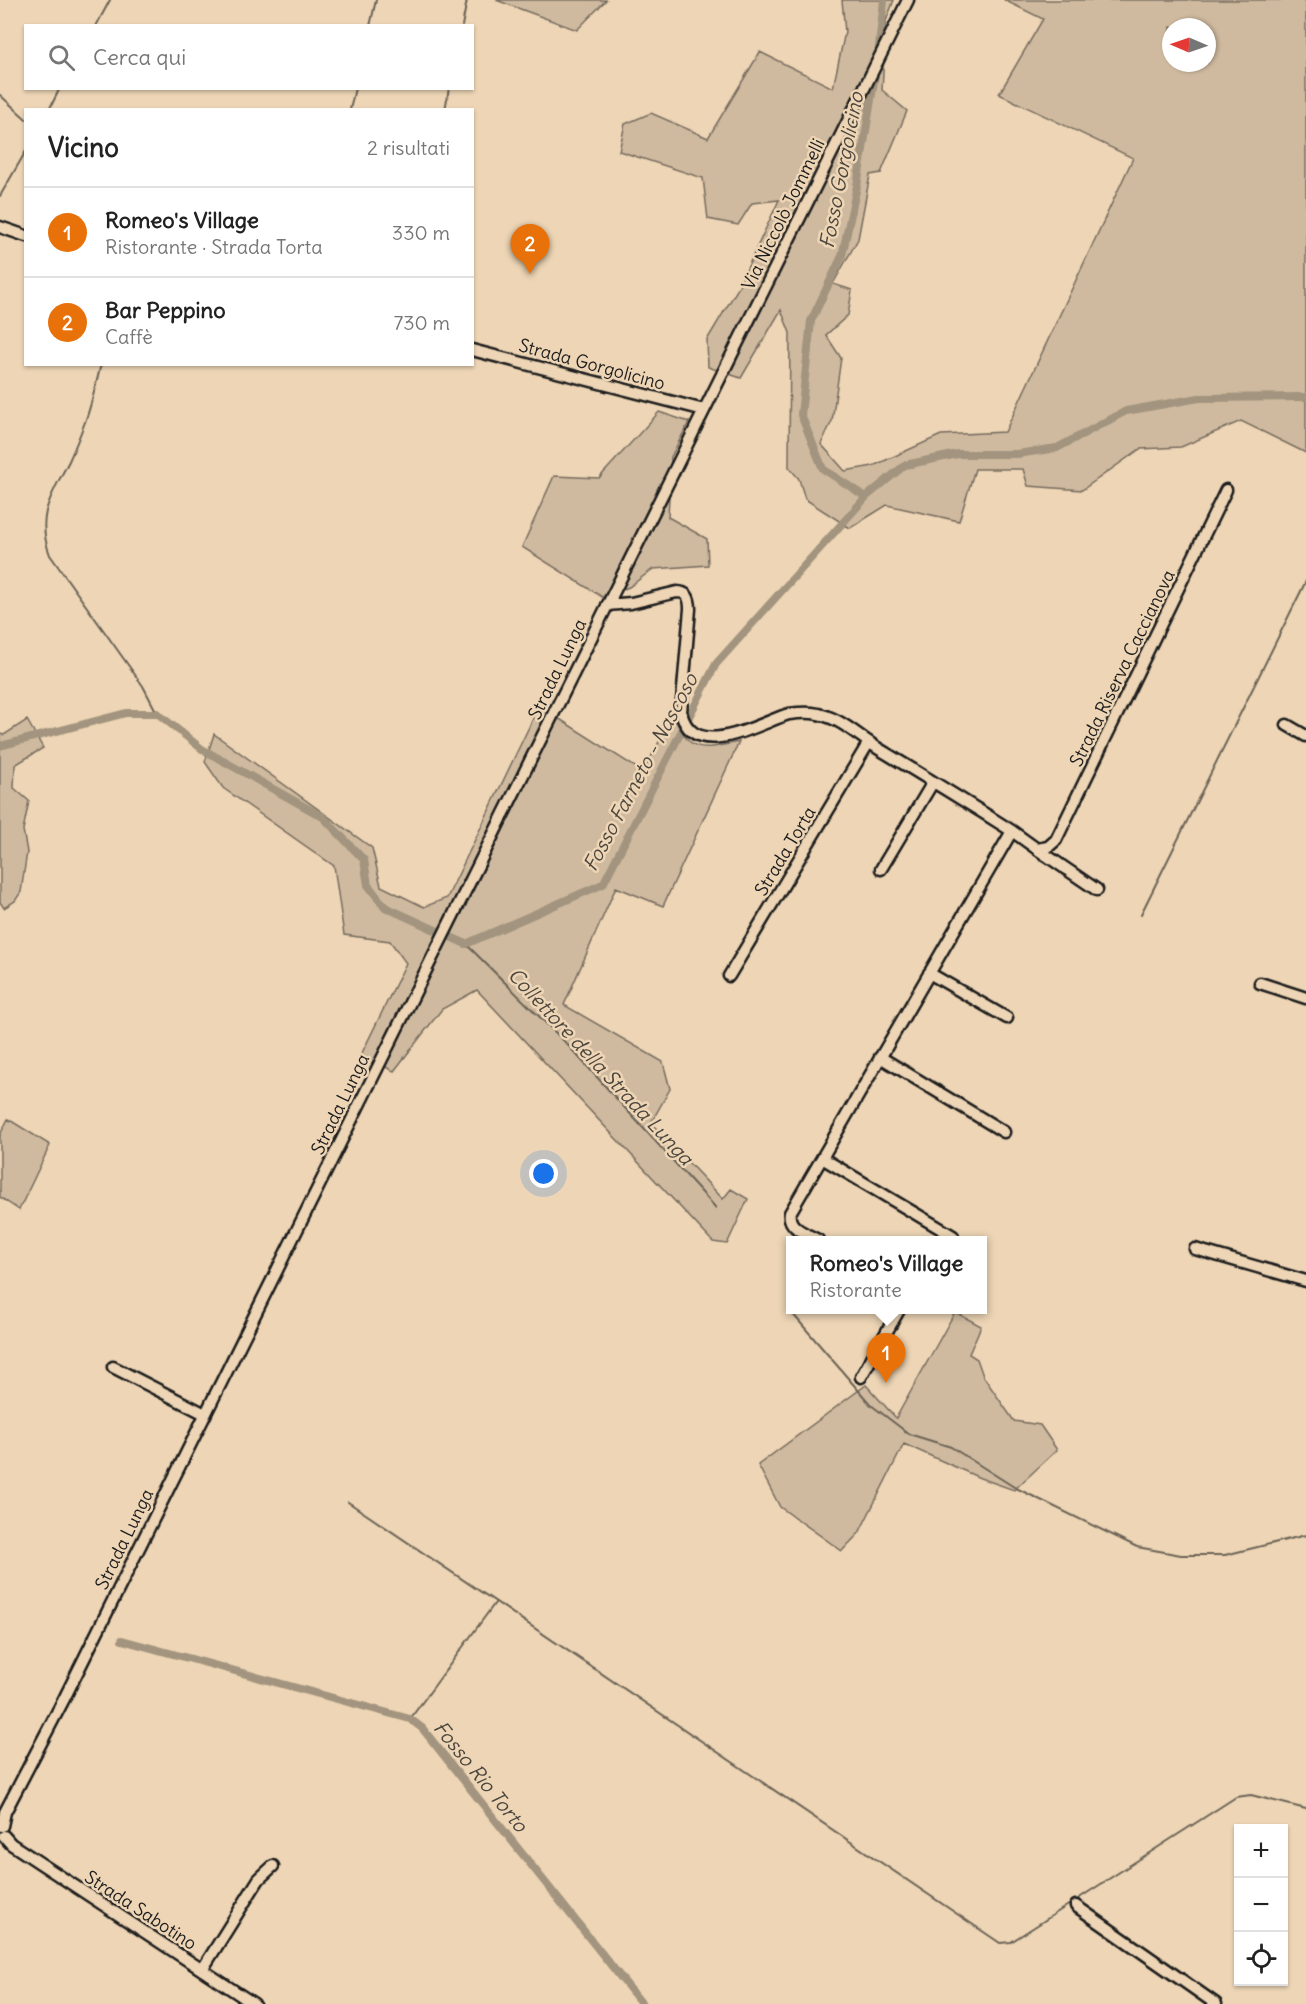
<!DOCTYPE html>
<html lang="it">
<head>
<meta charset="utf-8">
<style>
  body { margin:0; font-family:Delius,sans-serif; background:#f6f6f6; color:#222 }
  .controls { position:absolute; right:18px; bottom:18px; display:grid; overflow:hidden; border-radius:0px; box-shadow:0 2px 4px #0004 }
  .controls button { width:54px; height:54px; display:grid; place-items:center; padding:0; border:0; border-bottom:2px solid #e0e0e0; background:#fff; color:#222; font:30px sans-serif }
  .compass { position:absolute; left:1162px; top:18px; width:54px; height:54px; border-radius:50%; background:#fff; box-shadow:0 2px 4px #0004; rotate:272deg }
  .you { position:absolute; left:544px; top:1174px; width:21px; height:21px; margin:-15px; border:4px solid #fff; border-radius:50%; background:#1a73e8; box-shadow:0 0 0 9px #1a73e833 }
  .badge { display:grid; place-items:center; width:39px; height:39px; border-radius:50%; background:#1c1c1c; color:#fff; font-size:20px; font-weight:700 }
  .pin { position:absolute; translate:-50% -50px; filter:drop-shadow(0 2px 3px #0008) }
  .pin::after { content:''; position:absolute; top:32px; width:21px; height:18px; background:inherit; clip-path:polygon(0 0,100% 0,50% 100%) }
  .popup { position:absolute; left:786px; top:1236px; width:201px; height:78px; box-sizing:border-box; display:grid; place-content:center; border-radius:0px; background:#fff; filter:drop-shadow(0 2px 4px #0005); font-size:20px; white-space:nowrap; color:#767676 }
  .popup b { font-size:22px; color:#222 }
  .popup::after { content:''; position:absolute; left:50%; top:100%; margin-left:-12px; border:12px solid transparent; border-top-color:#fff }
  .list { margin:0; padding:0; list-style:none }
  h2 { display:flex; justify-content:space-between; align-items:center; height:78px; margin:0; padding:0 24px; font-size:26px }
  h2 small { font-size:20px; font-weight:400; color:#767676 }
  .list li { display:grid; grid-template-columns:39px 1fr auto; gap:18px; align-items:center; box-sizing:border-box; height:90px; padding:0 24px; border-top:2px solid #e0e0e0 }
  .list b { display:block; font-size:22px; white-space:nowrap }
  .list p { margin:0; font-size:20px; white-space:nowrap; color:#767676 }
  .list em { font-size:20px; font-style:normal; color:#767676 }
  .icon { flex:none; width:33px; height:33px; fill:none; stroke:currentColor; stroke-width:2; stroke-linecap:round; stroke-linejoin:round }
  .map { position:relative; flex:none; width:1306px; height:2004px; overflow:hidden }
  .search { position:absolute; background:#fff; box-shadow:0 2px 4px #0004; left:24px; top:24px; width:450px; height:66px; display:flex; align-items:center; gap:15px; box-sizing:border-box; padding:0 21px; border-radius:0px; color:#767676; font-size:22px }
  .panel { position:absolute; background:#fff; box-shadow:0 2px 4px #0004; left:24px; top:108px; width:450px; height:258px; border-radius:0px }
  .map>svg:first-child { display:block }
  .green { fill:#cfba9f; stroke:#766b5e; stroke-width:1.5; fill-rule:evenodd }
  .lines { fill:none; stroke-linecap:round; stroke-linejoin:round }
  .stream { stroke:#6c6457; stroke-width:2 }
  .canal { stroke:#a2947e; stroke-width:8 }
  .minor-casing { stroke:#1c1c1c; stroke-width:15 }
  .minor { stroke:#edd5b5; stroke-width:10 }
  .labels { text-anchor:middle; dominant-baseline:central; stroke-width:5; stroke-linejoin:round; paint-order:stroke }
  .street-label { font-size:18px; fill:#1c1c1c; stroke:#edd5b5 }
  .water-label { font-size:20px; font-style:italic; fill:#4b463e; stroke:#edd5b5 }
</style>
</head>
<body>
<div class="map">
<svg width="1306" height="2004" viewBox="0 0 1306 2004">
  <rect width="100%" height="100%" fill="#edd5b5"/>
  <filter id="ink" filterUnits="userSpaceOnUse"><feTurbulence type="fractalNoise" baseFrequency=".0167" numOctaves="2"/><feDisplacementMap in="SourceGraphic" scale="12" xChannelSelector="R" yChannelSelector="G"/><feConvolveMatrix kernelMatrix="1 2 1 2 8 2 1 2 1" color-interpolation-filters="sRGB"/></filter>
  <g filter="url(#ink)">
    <!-- green -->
    <path class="green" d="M496,0H606L577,30Z
      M842,0H894L886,21L882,90L907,111L881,173L870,175L858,239L833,284L852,290L848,315L826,335L841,358L832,421L821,444L845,471L873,466L941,435L1005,432L1133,158L999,94L1043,19L1004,0H1306V453L1241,421L1181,447L1140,449L1082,490L1028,486L1023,469H975L959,521L887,505L850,528L805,499L799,479L789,467L790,333L781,310L741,378L708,367L707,340L737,290L779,200L752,203L738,225L708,219L703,178L619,151L625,124L651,113L708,138L760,52L833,88L845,32ZM1171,27H1207V63H1171Z
      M659,412L689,422L671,457L668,517L707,539L708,565L653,569L629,587L602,597L522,547L554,476L599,478Z
      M539,706L643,772L668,725L676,721C691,756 707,748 739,742L663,906L616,887L564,1005L663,1062L670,1089L651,1123L723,1199L731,1189L748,1199L727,1244L713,1242L477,990L442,1009L394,1071L361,1055L406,963L390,941L344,935L334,866L223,788L205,762L214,734L372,848L381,886L424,907L447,898Z
      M27,720L43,748L15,765L14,788L29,801L23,830L27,852L21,892L15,901L4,908L0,902V734L4,735Z
      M8,1119L50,1145L19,1210L0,1197V1135Z
      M955,1312L981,1326L969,1354L977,1359L983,1376L1014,1421L1040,1425L1057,1450L1014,1490L980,1478L904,1444L859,1533L842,1551L780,1507L758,1465L866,1385L896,1418Z"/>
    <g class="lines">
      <!-- stream -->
      <path class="stream" d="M96,26L110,0
        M370,26L376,0
        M462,26L467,0
        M0,95L26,119
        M49,110L60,88
        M350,110L355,88
        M445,110L449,88
        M0,196L26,151
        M101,364C96,383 92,404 85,422C80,435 75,448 69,461C52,495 35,515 50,555L143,686L157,713
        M1141,914L1306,581
        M466,944L565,1042L716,1208
        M792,1313L871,1405L909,1434L951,1447L1014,1487L1137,1547L1181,1555H1225L1306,1535
        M348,1502L1000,1943L1011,1942L1236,1797L1251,1795L1306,1809
        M410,1719L495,1603"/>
      <!-- canal -->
      <path class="canal" d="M878,56L884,0
        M876,69L857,186L842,256L811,321L801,415L823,469L866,497L905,465L958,454H1017L1057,448L1126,411L1199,398L1306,397
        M0,746L126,713H157L202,749L323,817L364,860L368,885L385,907L466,944L603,884L716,664L866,497
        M122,1640L410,1719L422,1728L642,2004"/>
      <defs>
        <path id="minor" d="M0,227L26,236
          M472,350L704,410
          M607,605L631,603L677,592C688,592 690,599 690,609L681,712C693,764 761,722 789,714C796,713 804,712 812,713C840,716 856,735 879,749C924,776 968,803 1012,831L790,1213C787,1228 807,1234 818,1240
          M1287,725L1306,736
          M1012,831L1037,849L1048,847L1056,840L1226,490
          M1037,849L1097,890
          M881,869L933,782
          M929,973L1007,1018
          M729,976L869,742
          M1260,983L1306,998
          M880,1057L1004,1132
          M822,1158L953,1236
          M1195,1249L1306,1281
          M113,1367L205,1414
          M861,1377L899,1310
          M2,1826L5,1812L64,1699L908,0
          M4,1836L11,1844L254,2004
          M1076,1906L1216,2004
          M202,1970L259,1879L273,1866"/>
      </defs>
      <!-- minor casing -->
      <use href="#minor" class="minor-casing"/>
      <!-- minor -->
      <use href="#minor" class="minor"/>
    </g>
  </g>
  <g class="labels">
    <!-- street labels -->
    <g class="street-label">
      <text transform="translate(783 214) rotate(-64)">Via Niccolò Jommelli</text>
      <text transform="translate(592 364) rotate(15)">Strada Gorgolicino</text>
      <text transform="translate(1122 668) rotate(-64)">Strada Riserva Caccianova</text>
      <text transform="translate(557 669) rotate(-64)">Strada Lunga</text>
      <text transform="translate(785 851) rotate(-59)">Strada Torta</text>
      <text transform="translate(340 1104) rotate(-64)">Strada Lunga</text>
      <text transform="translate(124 1539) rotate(-64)">Strada Lunga</text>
      <text transform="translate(141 1910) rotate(33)">Strada Sabotino</text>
    </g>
    <!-- water labels -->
    <g class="water-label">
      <text transform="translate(841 170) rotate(-79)">Fosso Gorgolicino</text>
      <text transform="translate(640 772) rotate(-62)">Fosso Farneto - Nascoso</text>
      <text transform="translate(601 1066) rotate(47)">Collettore della Strada Lunga</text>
      <text transform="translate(481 1776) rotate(51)">Fosso Rio Torto</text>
    </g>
  </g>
</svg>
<div class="controls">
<button>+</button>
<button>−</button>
<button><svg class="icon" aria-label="locate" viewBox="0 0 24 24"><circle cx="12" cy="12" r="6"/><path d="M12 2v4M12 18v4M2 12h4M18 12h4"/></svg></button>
</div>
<svg class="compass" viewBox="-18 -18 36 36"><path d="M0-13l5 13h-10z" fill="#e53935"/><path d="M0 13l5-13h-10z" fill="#767676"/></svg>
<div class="you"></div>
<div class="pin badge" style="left:886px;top:1383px;background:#e8710a">1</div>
<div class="popup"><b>Romeo's Village</b>Ristorante</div>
<div class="pin badge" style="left:530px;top:274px;background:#e8710a">2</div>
<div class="search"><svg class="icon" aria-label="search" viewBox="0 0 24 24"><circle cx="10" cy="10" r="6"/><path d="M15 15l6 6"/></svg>Cerca qui</div>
<section class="panel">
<h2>Vicino<small>2 risultati</small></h2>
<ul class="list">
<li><span class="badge" style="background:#e8710a">1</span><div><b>Romeo's Village</b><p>Ristorante · Strada Torta</p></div><em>330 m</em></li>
<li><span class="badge" style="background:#e8710a">2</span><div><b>Bar Peppino</b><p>Caffè</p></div><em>730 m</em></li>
</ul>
</section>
</div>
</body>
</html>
